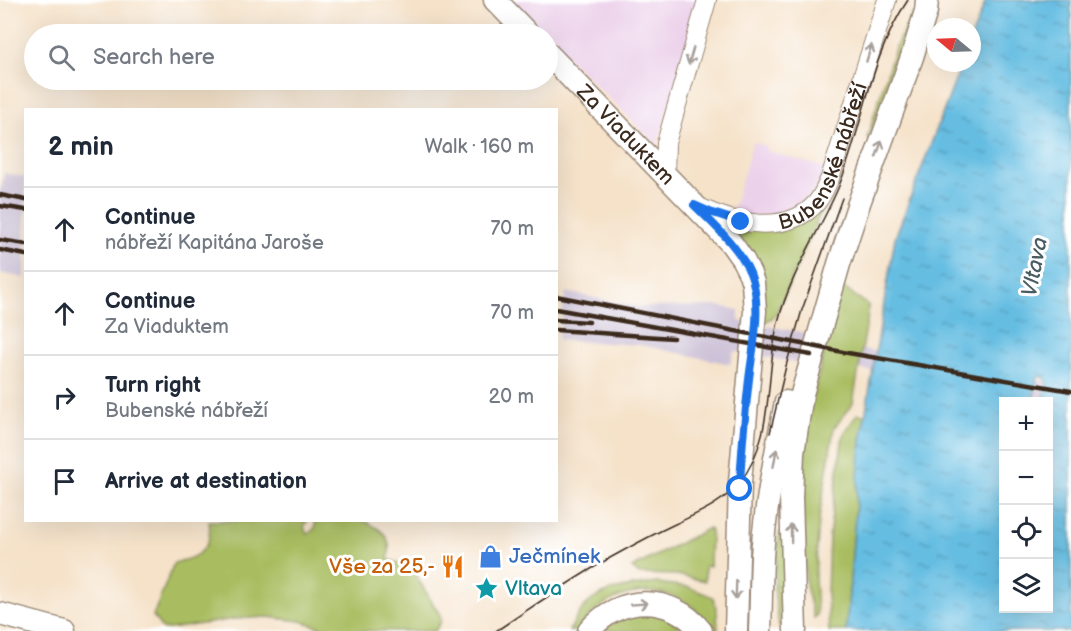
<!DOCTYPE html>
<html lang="en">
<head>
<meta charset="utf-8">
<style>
  body { margin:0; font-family:"Balsamiq Sans",sans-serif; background:#f6f6f7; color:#1f2937 }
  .controls { position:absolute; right:18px; bottom:18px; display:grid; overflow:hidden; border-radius:0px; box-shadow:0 6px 24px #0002 }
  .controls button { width:54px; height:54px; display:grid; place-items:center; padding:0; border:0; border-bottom:2px solid #e0e1e3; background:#fff; color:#1f2937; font:30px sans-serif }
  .compass { position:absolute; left:927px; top:18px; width:54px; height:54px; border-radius:50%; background:#fff; box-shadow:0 6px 24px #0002; rotate:289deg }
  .stop { position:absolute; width:18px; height:18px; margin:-14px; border:4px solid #1a73e8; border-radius:50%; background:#fff }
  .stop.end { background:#1a73e8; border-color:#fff; box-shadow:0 2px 6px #0008 }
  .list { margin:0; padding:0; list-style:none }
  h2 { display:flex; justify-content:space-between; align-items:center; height:78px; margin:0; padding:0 24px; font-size:26px }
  h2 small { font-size:20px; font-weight:400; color:#747a83 }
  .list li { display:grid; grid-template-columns:39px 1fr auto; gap:18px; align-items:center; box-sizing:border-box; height:84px; padding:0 24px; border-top:2px solid #e0e1e3 }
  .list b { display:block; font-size:22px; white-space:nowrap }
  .list p { margin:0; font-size:20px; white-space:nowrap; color:#747a83 }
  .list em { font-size:20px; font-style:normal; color:#747a83 }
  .icon { flex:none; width:33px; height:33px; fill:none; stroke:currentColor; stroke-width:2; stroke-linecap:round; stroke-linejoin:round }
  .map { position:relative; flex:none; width:1071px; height:631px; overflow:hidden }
  .search { position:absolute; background:#fff; box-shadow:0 6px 24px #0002; left:24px; top:24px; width:534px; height:66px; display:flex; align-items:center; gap:15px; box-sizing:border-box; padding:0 21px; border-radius:33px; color:#747a83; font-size:22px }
  .panel { position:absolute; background:#fff; box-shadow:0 6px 24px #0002; left:24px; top:108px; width:534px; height:414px; border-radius:0px }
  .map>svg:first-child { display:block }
  .built { fill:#ecd1ea }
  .railway { fill:#cbbfd5 }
  .green { fill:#a9bd61; stroke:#727440; stroke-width:1.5 }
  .water { fill:url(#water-ripples); stroke:#507480; stroke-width:1.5; fill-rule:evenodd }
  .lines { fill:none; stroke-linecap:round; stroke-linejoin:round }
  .minor-casing { stroke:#988674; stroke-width:20 }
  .major-casing { stroke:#988674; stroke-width:25 }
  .minor { stroke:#fff; stroke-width:18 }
  .major { stroke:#fff; stroke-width:22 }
  .tram { stroke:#3b2a1e; stroke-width:1.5 }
  .rail { stroke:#3b2a1e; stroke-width:4.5 }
  .oneway { stroke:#a79f9a }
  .route { stroke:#1a73e8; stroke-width:8 }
  .labels { text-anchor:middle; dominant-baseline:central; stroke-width:6; stroke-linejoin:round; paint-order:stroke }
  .street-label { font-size:21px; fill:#3b2a1e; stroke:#fff }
  .shop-label { font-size:21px; fill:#366cbe; stroke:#fff; text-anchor:start }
  .food-label { font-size:21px; fill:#c56008; stroke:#fff; text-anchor:end }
  .culture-label { font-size:21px; fill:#0d838f; stroke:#fff; text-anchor:start }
  .water-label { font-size:22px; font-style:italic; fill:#4a5d63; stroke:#fff }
</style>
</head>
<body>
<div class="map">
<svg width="1071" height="631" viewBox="0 0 1071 631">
  <defs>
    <pattern id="water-ripples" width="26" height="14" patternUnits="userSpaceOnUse" patternTransform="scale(1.5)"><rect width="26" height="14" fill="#65bde2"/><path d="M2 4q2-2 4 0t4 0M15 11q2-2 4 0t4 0" fill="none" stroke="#549ab7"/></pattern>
  </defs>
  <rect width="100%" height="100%" fill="#fff"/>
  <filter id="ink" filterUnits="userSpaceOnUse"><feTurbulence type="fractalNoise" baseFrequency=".0167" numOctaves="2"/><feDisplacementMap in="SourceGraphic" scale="12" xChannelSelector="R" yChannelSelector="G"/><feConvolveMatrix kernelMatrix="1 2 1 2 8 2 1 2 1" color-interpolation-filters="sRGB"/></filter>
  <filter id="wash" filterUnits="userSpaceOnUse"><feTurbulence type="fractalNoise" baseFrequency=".008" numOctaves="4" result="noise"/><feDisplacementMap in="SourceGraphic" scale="24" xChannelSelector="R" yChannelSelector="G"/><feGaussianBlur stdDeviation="1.35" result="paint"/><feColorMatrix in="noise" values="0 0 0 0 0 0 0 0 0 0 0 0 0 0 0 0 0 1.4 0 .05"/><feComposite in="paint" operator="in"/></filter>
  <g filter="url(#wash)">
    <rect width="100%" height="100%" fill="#f5e2c9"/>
    <!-- built -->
    <path class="built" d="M509,0H701L657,145L548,38V34H544Z
      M753,142L766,146L768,151L828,169L809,197L776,215L754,217L732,212Z"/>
    <!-- railway -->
    <path class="railway" d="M4,173L25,177V278L0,273V187H2Z
      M566,292L639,307L718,306L739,310V321L851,341L850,347L1071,386L1048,402L847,367L845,372L734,351L730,364L641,345L558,340Z"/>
    <!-- green -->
    <path class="green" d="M913,13L908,36L869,138H867L895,48Z
      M826,201L775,316L762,324L735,232L737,227Z
      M841,286L868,305V315L853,403L834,428L819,519L815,577L817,615L814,618L806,586L803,517L804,458L809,410Z
      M857,414L865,415L861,441L846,631H829L827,593L829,536L843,435Z
      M362,520C382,529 393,536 388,559L418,572L416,576L440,615L441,621L435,631H333L301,621L267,617L235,619L163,630L153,616L174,563C199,558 213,548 209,521H307L304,526L306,533L308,534L315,528V521Z
      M709,528L711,531L710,566H705V581L677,575L639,574L632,568Z
      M779,533H787L790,626H779L774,589Z
      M657,583L688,587L713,597L717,611L718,631H714C706,621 699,611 688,604C647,579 603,595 576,631H569C574,623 578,613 585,606C605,587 632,586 657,583Z
      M641,613L663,616L688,631H602L619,618Z"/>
    <!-- water -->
    <path class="water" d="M986,0H1071V631H846L861,441L895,238L962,63H972V36ZM1043,376L1047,381L1043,401L1048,402V608H1004V402L1033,401L1037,378Z"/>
  </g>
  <g filter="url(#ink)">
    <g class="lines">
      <defs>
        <g id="minor">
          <path d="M665,176L666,143L707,0"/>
          <path id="s1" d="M699,207C733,224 788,236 817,202C823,195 826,186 830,178L887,0"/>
        </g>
        <g id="major">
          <path d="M495,0L528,34"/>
          <path id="s2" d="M548,54L731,243L743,260L750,274L753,283L755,311L740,482L736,631"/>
          <path d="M0,614L64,631"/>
          <path d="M589,631C619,594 672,594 701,631"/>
          <path d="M760,631C761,606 761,582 762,557C765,505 776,453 786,402"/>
          <path d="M795,631L791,497L793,453L802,394L839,264L859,203L912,57L926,11L927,0"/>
        </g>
      </defs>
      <!-- minor casing -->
      <use href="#minor" class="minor-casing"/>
      <!-- major casing -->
      <use href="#major" class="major-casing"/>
      <!-- minor -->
      <use href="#minor" class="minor"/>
      <!-- major -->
      <use href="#major" class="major"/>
      <!-- tram -->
      <path class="tram" d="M770,433L786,366L802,310L842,198
        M496,631C537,604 576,576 619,553C637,543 656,533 675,524C698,513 723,503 739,483C775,440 765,374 778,322C790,274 820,231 839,186C864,124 870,56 908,0"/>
      <!-- rail -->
      <path class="rail" d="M0,195L26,200
        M0,206L26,210
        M0,240L26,244
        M0,250L26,255
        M556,296L848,353L1071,391
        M556,309L811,355
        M556,320L589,322
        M556,330L673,338"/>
    </g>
    <!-- one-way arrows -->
    <defs><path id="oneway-shaft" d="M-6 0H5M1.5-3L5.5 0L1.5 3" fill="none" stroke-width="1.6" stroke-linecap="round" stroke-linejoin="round" transform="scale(1.5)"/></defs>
    <g class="oneway">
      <use href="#oneway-shaft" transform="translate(869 53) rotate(-73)"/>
      <use href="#oneway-shaft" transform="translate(691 56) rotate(106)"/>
      <use href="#oneway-shaft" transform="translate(879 149) rotate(-70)"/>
      <use href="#oneway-shaft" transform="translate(775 458) rotate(-80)"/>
      <use href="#oneway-shaft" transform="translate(791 533) rotate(-91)"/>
      <use href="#oneway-shaft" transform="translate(736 590) rotate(92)"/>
      <use href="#oneway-shaft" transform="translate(639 604) rotate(-4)"/>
    </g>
  </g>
  <g class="lines" filter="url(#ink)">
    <!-- route -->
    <path class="route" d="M740,489C741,452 745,415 749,379C753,346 763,304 750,273C738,246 715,226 694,205L710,212L741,222"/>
  </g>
  <!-- icons -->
  <defs>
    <symbol id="shop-bare" viewBox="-9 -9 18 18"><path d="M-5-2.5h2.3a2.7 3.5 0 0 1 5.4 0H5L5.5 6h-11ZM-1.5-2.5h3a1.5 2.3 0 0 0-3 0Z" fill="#3f7fe0" stroke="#fff" stroke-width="2.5" paint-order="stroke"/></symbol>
    <symbol id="restaurant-bare" viewBox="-9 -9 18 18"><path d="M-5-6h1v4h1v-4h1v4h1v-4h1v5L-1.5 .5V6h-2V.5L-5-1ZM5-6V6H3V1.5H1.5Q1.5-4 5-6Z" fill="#e8710a" stroke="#fff" stroke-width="2.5" paint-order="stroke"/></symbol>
    <symbol id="sight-bare" viewBox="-9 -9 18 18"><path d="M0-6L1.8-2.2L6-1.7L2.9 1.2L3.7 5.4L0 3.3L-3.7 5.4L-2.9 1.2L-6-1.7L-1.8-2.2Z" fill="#0f9aa8" stroke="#fff" stroke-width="2.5" paint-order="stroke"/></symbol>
  </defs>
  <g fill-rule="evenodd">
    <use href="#shop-bare" x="474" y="540" width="33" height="33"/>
    <use href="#restaurant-bare" x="436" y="550" width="33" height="33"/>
    <use href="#sight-bare" x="470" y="572" width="33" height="33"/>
  </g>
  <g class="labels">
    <!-- street labels -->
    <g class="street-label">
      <text stroke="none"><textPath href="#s2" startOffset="112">Za Viaduktem</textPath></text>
      <text stroke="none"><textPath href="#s1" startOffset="168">Bubenské nábřeží</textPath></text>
    </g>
    <!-- shop labels -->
    <g class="shop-label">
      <text x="509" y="556">Ječmínek</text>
    </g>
    <!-- food labels -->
    <g class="food-label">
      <text x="435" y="566">Vše za 25,-</text>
    </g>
    <!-- culture labels -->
    <g class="culture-label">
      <text x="505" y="588">Vltava</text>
    </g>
    <!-- water labels -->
    <g class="water-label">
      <text transform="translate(1035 267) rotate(-79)">Vltava</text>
    </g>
  </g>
</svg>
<div class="controls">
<button>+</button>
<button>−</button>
<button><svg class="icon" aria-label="locate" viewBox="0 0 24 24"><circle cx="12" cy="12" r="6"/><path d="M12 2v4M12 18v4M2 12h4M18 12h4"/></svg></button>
<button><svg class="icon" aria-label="layers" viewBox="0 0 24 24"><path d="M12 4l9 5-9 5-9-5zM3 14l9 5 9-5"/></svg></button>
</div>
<svg class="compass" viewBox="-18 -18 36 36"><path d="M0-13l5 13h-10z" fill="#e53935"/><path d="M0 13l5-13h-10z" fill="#747a83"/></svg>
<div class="stop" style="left:740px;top:489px"></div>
<div class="stop end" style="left:741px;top:222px"></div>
<div class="search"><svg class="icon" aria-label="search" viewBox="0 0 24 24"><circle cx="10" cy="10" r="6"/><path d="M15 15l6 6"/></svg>Search here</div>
<section class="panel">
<h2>2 min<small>Walk · 160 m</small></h2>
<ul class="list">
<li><svg class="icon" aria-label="ahead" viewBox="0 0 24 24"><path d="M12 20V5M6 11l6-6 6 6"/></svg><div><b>Continue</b><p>nábřeží Kapitána Jaroše</p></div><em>70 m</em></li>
<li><svg class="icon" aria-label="ahead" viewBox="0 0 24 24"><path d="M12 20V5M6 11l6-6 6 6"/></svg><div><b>Continue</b><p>Za Viaduktem</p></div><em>70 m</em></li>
<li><svg class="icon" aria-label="right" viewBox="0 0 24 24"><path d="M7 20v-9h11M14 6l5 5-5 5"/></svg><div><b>Turn right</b><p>Bubenské nábřeží</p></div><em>20 m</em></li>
<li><svg class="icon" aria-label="arrive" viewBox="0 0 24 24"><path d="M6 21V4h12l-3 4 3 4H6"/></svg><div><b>Arrive at destination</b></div></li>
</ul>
</section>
</div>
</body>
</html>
